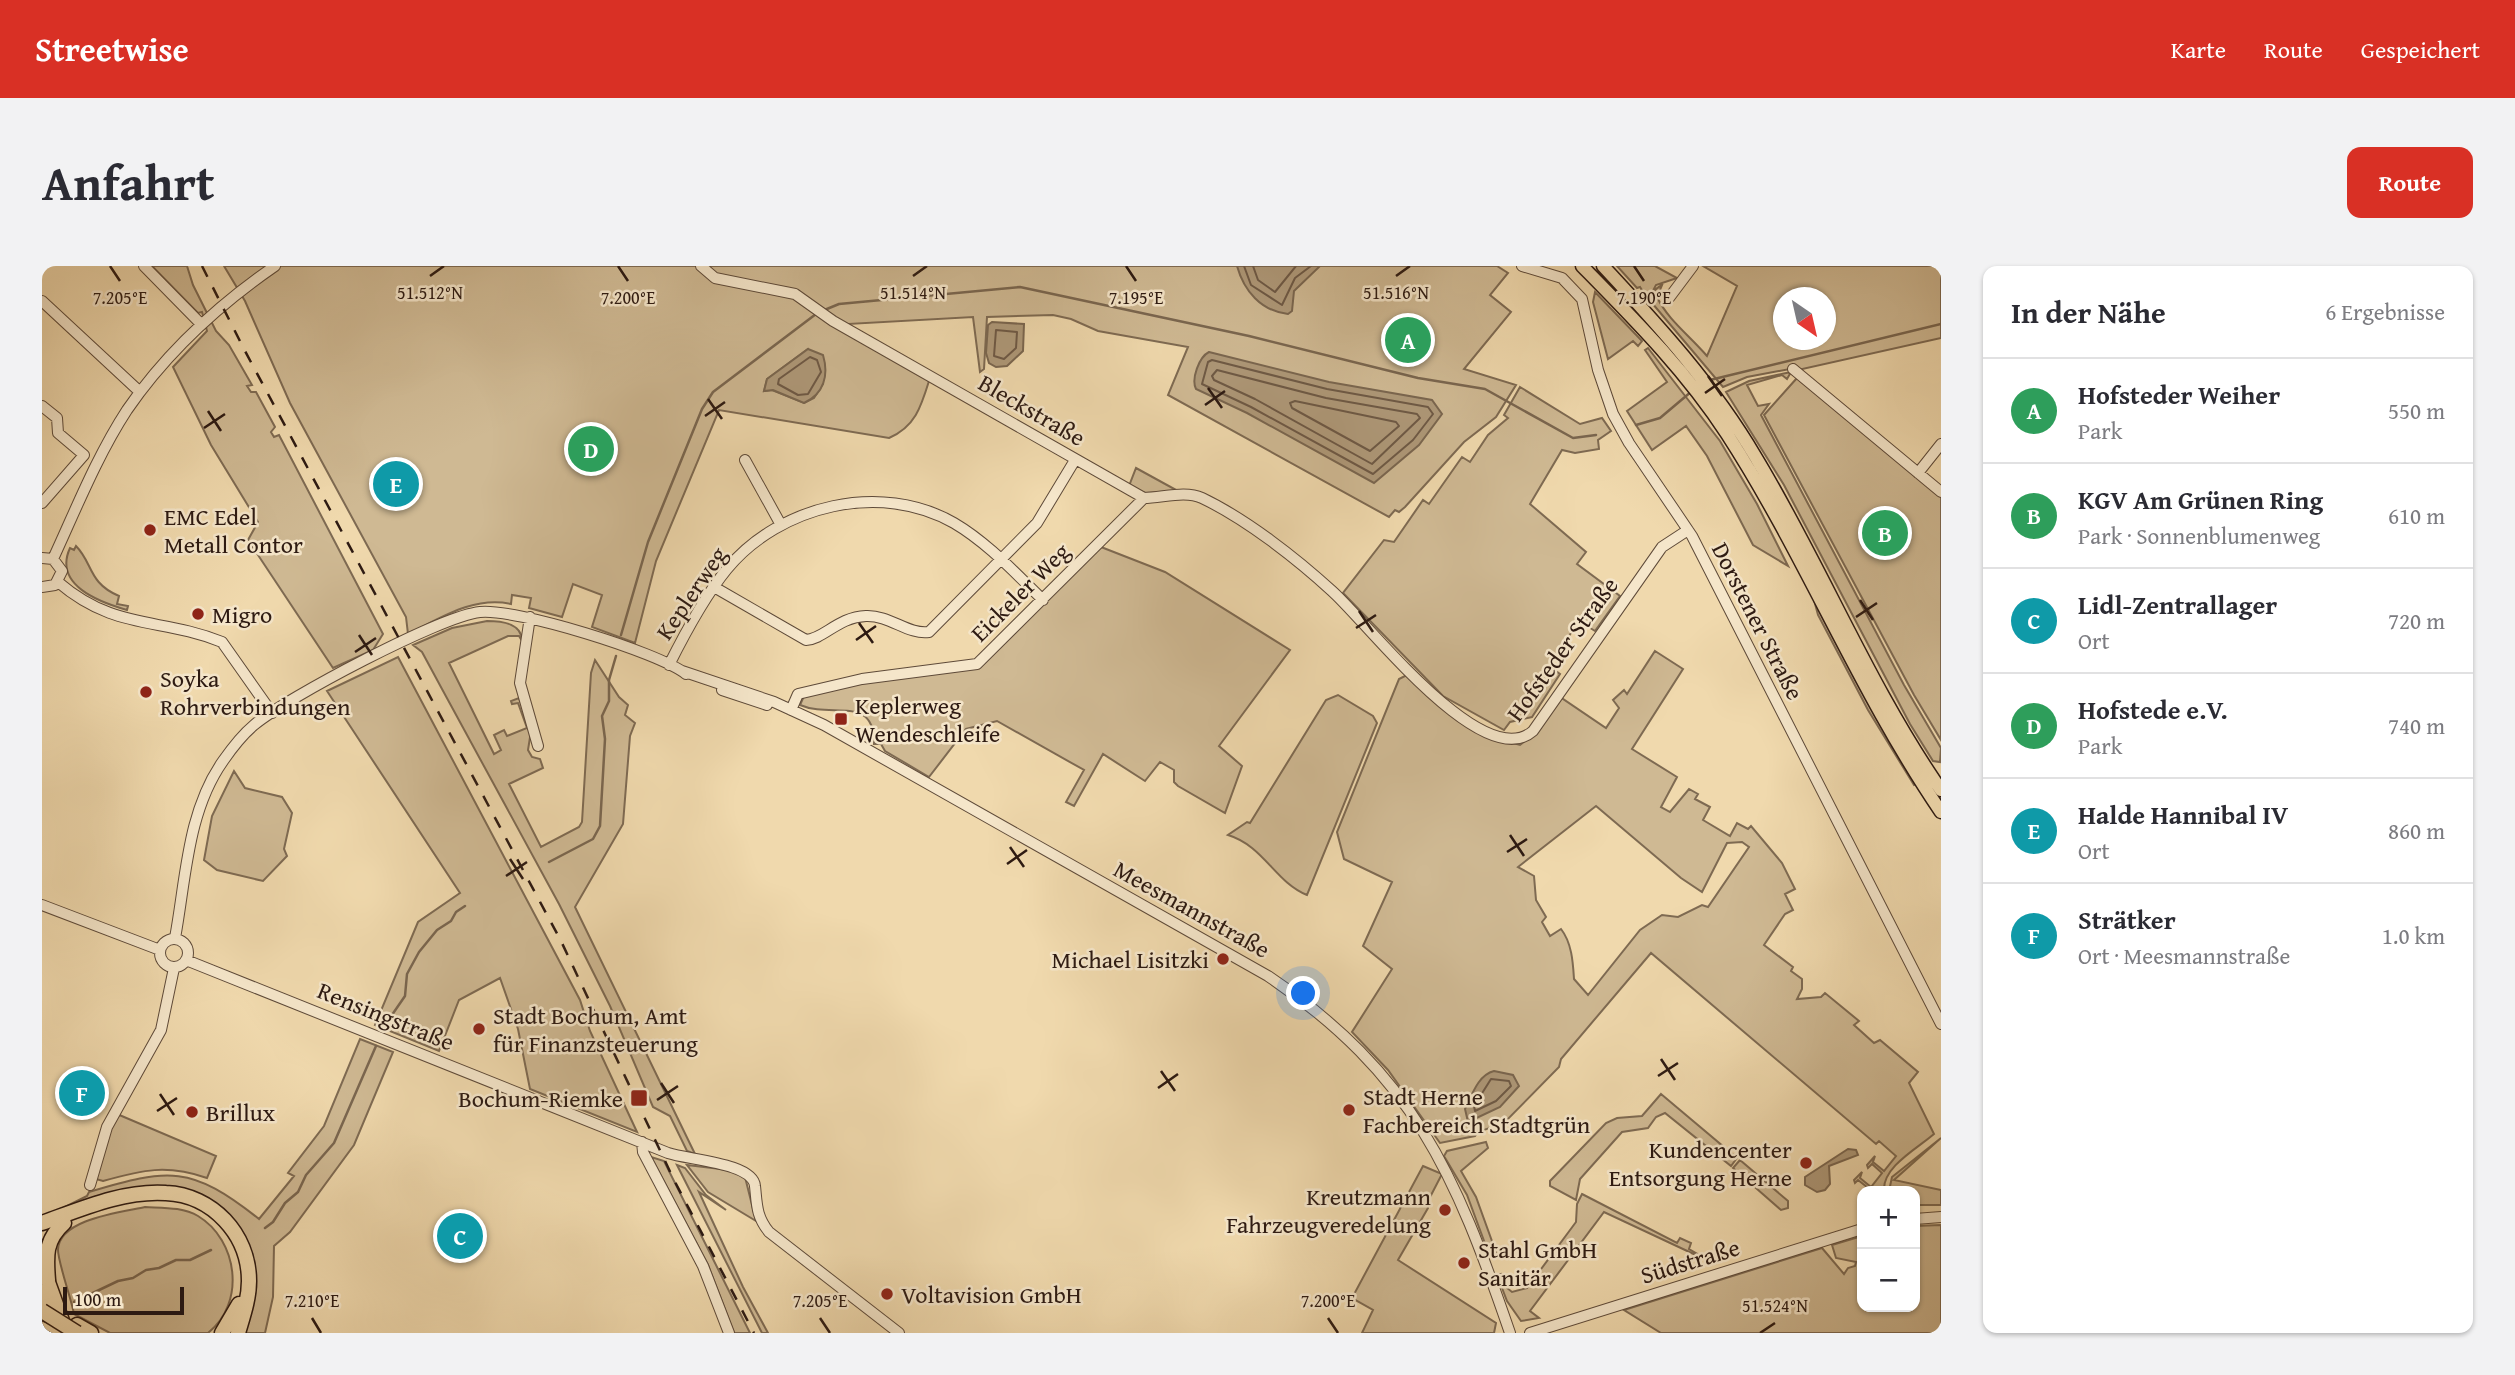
<!DOCTYPE html>
<html lang="de">
<head>
<meta charset="utf-8">
<style>
  body { margin:0; font-family:"Gentium Book Plus",serif; background:#f2f2f3; color:#2b2b33 }
  .controls { position:absolute; right:21px; bottom:21px; display:grid; overflow:hidden; border-radius:14px; box-shadow:0 2px 5px #0004 }
  .controls button { width:63px; height:63px; display:grid; place-items:center; padding:0; border:0; border-bottom:2px solid #e1e1e2; background:#fff; color:#2b2b33; font:35px sans-serif }
  .compass { position:absolute; left:1731px; top:21px; width:63px; height:63px; border-radius:50%; background:#fff; box-shadow:0 2px 5px #0004; rotate:146deg }
  .scale { position:absolute; left:21px; bottom:18px; width:121px; box-sizing:border-box; padding-left:7px; border:4px solid #2d1a12; border-top:0; font-size:19px; line-height:24px; white-space:nowrap; color:#2d1a12; -webkit-text-stroke:5px #f5e6ca; paint-order:stroke }
  .you { position:absolute; left:1262px; top:728px; width:24px; height:24px; margin:-18px; border:5px solid #fff; border-radius:50%; background:#1a73e8; box-shadow:0 0 0 10px #1a73e833 }
  .badge { display:grid; place-items:center; width:46px; height:46px; border-radius:50%; background:#d93025; color:#fff; font-size:23px; font-weight:700 }
  .pin { position:absolute; translate:-50% -50%; border:4px solid #fff; box-shadow:0 2px 7px #0006 }
  .list { margin:0; padding:0; list-style:none }
  h2 { display:flex; justify-content:space-between; align-items:center; height:91px; margin:0; padding:0 28px; font-size:30px }
  h2 small { font-size:23px; font-weight:400; color:#7c7c81 }
  .list li { display:grid; grid-template-columns:46px 1fr auto; gap:21px; align-items:center; box-sizing:border-box; height:105px; padding:0 28px; border-top:2px solid #e1e1e2 }
  .list b { display:block; font-size:26px; white-space:nowrap }
  .list p { margin:0; font-size:23px; white-space:nowrap; color:#7c7c81 }
  .list em { font-size:23px; font-style:normal; color:#7c7c81 }
  .map { position:relative; flex:none; width:1899px; height:1067px; overflow:hidden; border-radius:14px }
  header { display:flex; align-items:center; gap:42px; box-sizing:border-box; height:98px; padding:0 35px; background:#d93025; color:#fff }
  header strong { font-size:33px }
  nav { display:flex; gap:38px; margin-inline-start:auto; font-size:24px }
  .intro { display:flex; align-items:center; justify-content:space-between; box-sizing:border-box; height:168px; padding:0 42px }
  h1 { margin:0; font-size:49px }
  .button { padding:18px 32px; border-radius:14px; background:#d93025; color:#fff; font-size:24px; font-weight:700 }
  main { display:flex; gap:42px; padding:0 42px }
  aside { flex:1; background:#fff; border-radius:14px; box-shadow:0 2px 5px #0004 }
  .map>svg:first-child { display:block }
  .green { fill:#cfb993; stroke:#7e6a52; stroke-width:2; fill-rule:evenodd }
  .water { fill:#ae9878; stroke:#7a664f; stroke-width:2 }
  .lines { fill:none; stroke-linecap:round; stroke-linejoin:round }
  .shore { stroke:#6e5945; stroke-width:2 }
  .stream { stroke:#7a664f; stroke-width:2.5 }
  .minor-casing { stroke:#5e4a39; stroke-width:12 }
  .major-casing { stroke:#2d1a12; stroke-width:15 }
  .highway-casing { stroke:#2d1a12; stroke-width:17 }
  .minor { stroke:#f5e6ca; stroke-width:10 }
  .major { stroke:#f0d9ad; stroke-width:12 }
  .highway { stroke:#f0d9ad; stroke-width:14 }
  .rail { stroke:#2d1a12; stroke-width:2.5; stroke-dasharray:12 12; stroke-linecap:butt }
  .highway-bridge-casing { stroke:#2d1a12; stroke-width:17; stroke-linecap:butt }
  .highway-bridge { stroke:#f0d9ad; stroke-width:14 }
  .ticks { fill:none; stroke:#2d1a12; stroke-width:2.5 }
  .poi-dot { fill:#8f2418; stroke:#f5e6ca; stroke-width:2.5 }
  .labels { text-anchor:middle; dominant-baseline:central; stroke-width:5; stroke-linejoin:round; paint-order:stroke }
  .street-label { font-size:24px; fill:#2d1a12; stroke:#f5e6ca }
  .poi-label { font-size:24px; fill:#2d1a12; stroke:#f5e6ca; text-anchor:start }
  .ticks-label { font-size:18px; text-anchor:middle; fill:#2d1a12; stroke:#f5e6ca; stroke-width:5; stroke-linejoin:round; paint-order:stroke }
</style>
</head>
<body>
<header>
<strong>Streetwise</strong>
<nav><a>Karte</a><a>Route</a><a>Gespeichert</a></nav>
</header>
<div class="intro"><h1>Anfahrt</h1><a class="button">Route</a></div>
<main>
<div class="map">
<svg width="1899" height="1067" viewBox="0 0 1899 1067">
  <rect width="100%" height="100%" fill="#f0d9ad"/>
  <filter id="stains"><feTurbulence type="fractalNoise" baseFrequency=".00286" numOctaves="4"/><feColorMatrix values="0 0 0 0 .2 0 0 0 0 .09 0 0 0 0 .02 0 0 0 .5 -.17"/></filter>
  <radialGradient id="worn" r=".72"><stop offset=".6" stop-color="#630" stop-opacity="0"/><stop offset="1" stop-color="#630" stop-opacity=".3"/></radialGradient>
  <!-- green -->
  <path class="green" d="M110,0H145L151,19L174,65L187,79L210,119L205,120L209,126H214L233,161L229,166L232,171L237,169L341,368L331,384L291,402L206,274L216,256L169,179L131,101L165,65L160,46L156,47Z
    M182,0H1455L1466,7L1448,29L1469,46L1422,103L1474,119L1454,151L1422,176L1363,241L1357,246L1353,244L1347,251L1126,129L1146,81L1056,65L1029,53L1011,49L945,51L942,103L938,106L931,51L805,58L887,115C879,141 873,161 847,172L677,144L614,295L593,377L550,361L560,329L531,318L520,351L487,342L489,332L470,329L469,338C431,330 399,352 366,368L364,351L248,137L203,35ZM766,83L781,118L772,132L762,137L730,124L722,125L725,113Z
    M1575,0H1613L1635,12L1614,19L1606,34L1598,21L1595,22Z
    M1661,0H1899V72L1756,104L1753,102L1705,111L1681,121L1610,37C1609,28 1612,23 1620,19L1615,31C1626,54 1647,69 1665,90L1695,20ZM1742,32H1784V74H1742Z
    M1553,26L1600,75L1596,80L1591,75L1566,93L1551,36Z
    M1606,82L1678,175L1715,238L1746,300L1711,279L1665,190L1644,160L1610,184L1585,145L1625,116L1603,84Z
    M1749,106L1745,113L1740,109L1705,119L1716,140L1727,138L1719,149L1862,419L1899,482L1898,496L1891,495L1868,458L1742,219L1684,126L1707,115Z
    M1755,112L1899,229V474L1872,429L1722,149Z
    M1478,121L1538,158L1560,152L1569,165L1556,174L1557,183L1533,187L1520,184L1488,238L1544,286L1535,298L1578,330L1553,365L1537,355L1507,400L1518,408L1490,451L1468,456L1462,464L1401,430L1301,327L1342,274L1352,276L1381,234L1387,238L1420,191L1428,196L1446,169L1466,152L1462,149Z
    M1094,202L1136,225L1103,227L1087,220Z
    M34,280C51,297 46,317 77,330L75,338L86,340L85,344C57,336 11,319 28,282L32,284Z
    M1059,281L1123,306L1248,384L1177,480L1200,500L1183,547L1136,520L1132,516V504L1118,496L1103,515L1061,488L1032,540L1024,536L1042,504L955,455L924,463L887,511L843,485L839,478H832C833,428 790,453 758,439L762,430L814,417L928,403Z
    M1772,334L1874,518L1872,519L1826,444L1776,349Z
    M445,355C460,355 480,357 480,375L477,370H466L407,397L452,488L459,484L452,469L462,464L465,470L485,462L476,437L470,438L469,435L477,432L489,465L486,484L490,491L498,493L501,502L467,518L499,581L537,561L540,556L549,407L553,394L577,431L586,439L583,449L593,457L588,470L581,558L533,641L653,888L645,885L628,850L611,841L568,740L517,638L400,423L380,386L371,379L410,362Z
    M1613,385L1641,403L1590,483L1635,511L1619,541L1628,546L1647,523L1656,528L1653,533L1668,541L1661,554L1688,570L1695,557L1706,563L1709,560L1740,597L1753,623L1743,628L1751,644L1743,648L1722,679L1751,701L1749,705L1760,713V723L1755,733L1779,731L1783,727L1817,755L1812,759L1832,777L1838,774L1876,806L1867,817L1892,868C1876,882 1840,901 1842,925H1830L1816,914L1813,917L1812,914L1820,906L1818,912L1829,921L1840,907L1830,898L1826,902L1825,899L1833,890L1831,896L1842,905L1854,890L1837,875L1834,878L1609,687L1519,793L1517,801L1462,857L1436,866L1433,870L1398,877L1346,804L1310,766L1350,703L1321,680L1350,616L1302,593L1295,566L1357,413L1365,409L1460,474L1478,479L1494,466L1518,431L1564,462L1577,442L1571,434L1582,424L1585,428ZM1554,540L1639,612L1660,626L1685,577L1700,576L1707,581L1666,641L1660,639L1636,651L1620,649L1598,664L1546,729L1532,713C1531,697 1530,677 1519,663L1508,670L1500,656L1504,651L1494,634L1492,610L1476,601Z
    M356,391L538,734L548,765L595,866L488,823L476,763L458,712L417,734L397,785L333,759L376,656L418,627L285,425Z
    M1296,429L1331,450L1335,457L1265,629C1233,616 1222,580 1186,569L1205,556L1208,557L1284,434Z
    M192,505L203,522L240,531L250,547L242,583L245,590L221,615L175,604L162,594L170,550Z
    M318,773L351,786L312,879L248,966L232,980L231,1031L223,1067H201L211,1000L152,927L19,943L45,930L47,926C127,902 149,899 217,953L252,910L246,907L282,860Z
    M1619,828L1695,892L1689,900L1623,847L1614,851L1606,862L1580,866L1538,913L1534,934L1508,920V915L1564,857L1575,852L1600,850Z
    M75,848L174,890L165,912C124,898 101,904 61,915L54,913L64,874Z
    M1899,872L1852,914L1899,924V939H1873V925H1847L1850,911Z
    M1444,876L1446,882L1419,905L1434,931L1455,989L1448,991L1425,929L1402,890L1405,885Z
    M609,891L622,895L708,1067H692L666,999Z
    M1698,894L1746,935V942L1739,944L1691,902Z
    M635,899L643,902L664,929L684,944L657,926L701,1021L726,1067H720Z
    M645,899L687,904L703,911L714,955L666,926Z
    M1381,900L1400,908L1385,937L1386,942L1356,994L1454,1057L1452,1067H1320L1331,1044L1310,1032Z
    M1540,928L1635,977L1638,972L1649,977L1647,983L1673,998L1562,946L1488,1045L1497,1052L1479,1055L1465,1035L1455,1009L1459,1008L1465,1022L1470,1026L1485,1022L1534,956L1535,938Z
    M103,941C121,942 141,941 156,950C196,974 204,1037 166,1067H68L32,1048C29,1032 16,996 16,984C16,953 80,946 103,941Z
    M1899,959V1067H1619L1582,1044L1780,982L1802,1008L1806,1002L1813,1000L1814,996L1794,992L1790,979L1820,970V1041H1873V960Z"/>
  <!-- water -->
  <path class="water" d="M1195,0H1278L1252,25L1250,45L1246,48C1219,45 1202,25 1195,0Z
    M950,56L982,58L981,85L965,100L954,101L947,97L944,87L946,59Z
    M766,83L781,89C787,109 782,128 762,137L731,124L722,125L725,113Z
    M1167,86L1287,116L1390,134L1400,148L1377,179L1332,217L1205,147L1154,123C1149,113 1157,91 1167,86Z
    M1452,805L1471,809L1477,820L1458,841L1426,856L1423,843C1430,829 1436,809 1452,805Z
    M1806,883L1814,884L1816,889L1787,900L1788,918L1783,924L1775,926L1763,919V911Z"/>
  <g class="lines">
    <!-- shore -->
    <path class="shore" d="M1202,0L1209,19L1240,39L1253,12L1269,0
      M1211,0L1216,14L1233,26L1254,0
      M954,64L975,66L974,82L962,93L952,90Z
      M768,91L775,94L779,106L766,128L756,129L736,118L737,113Z
      M1170,94L1285,123L1386,141L1391,148L1371,174L1331,208L1209,141L1160,118L1166,96Z
      M1175,104L1284,132L1375,148L1378,152L1330,198L1213,133L1172,114L1170,110Z
      M1253,135L1354,156L1357,160L1328,185L1250,142L1248,137Z
      M1449,813L1467,815L1469,820L1454,835L1433,845L1432,840Z"/>
    <!-- stream -->
    <path class="stream" d="M780,45L797,38L978,21L1207,70L1376,112L1443,123L1531,172L1554,169
      M1668,114L1899,58
      M1594,159L1618,152L1650,125
      M579,369L606,276L660,143L671,126L774,48
      M507,596L551,573L558,560L563,473L560,450L567,435V414L574,390
      M341,762L363,730L365,708L377,686L395,664L409,655L414,646L423,640
      M223,962L231,956L243,937L256,926L264,909L292,877L334,780
      M32,1036L76,1015L91,1012L104,1004L117,1002L134,994H148L169,984"/>
    <defs>
      <path id="minor" d="M102,0L158,57
        M659,0L673,12L753,28L791,55L1102,232C1120,232 1143,224 1160,232C1204,253 1254,292 1290,325C1325,356 1441,509 1491,465L1620,281L1646,264
        M1480,0L1520,12L1540,33L1556,104L1571,148L1587,177L1650,270L1899,758
        M1627,32L1651,0
        M0,35L98,126
        M1751,103L1899,226
        M0,140L15,152L16,167L42,189L0,237
        M703,194L739,259
        M1876,207L1899,178
        M0,292L11,293L20,305L13,319L0,321
        M11,293C34,243 55,190 85,144C125,86 175,40 233,0
        M16,316C73,365 118,351 180,376L230,447
        M672,321L764,374C782,373 796,351 824,350C848,349 866,369 887,366L995,257L1033,194
        M488,351L478,417L496,480
        M627,399C643,367 662,331 685,303C738,239 839,215 912,257C946,277 973,307 1001,334
        M640,405L732,436L782,459L1226,710C1372,809 1413,907 1468,1067
        M680,424L725,439
        M749,444L756,428L820,413L935,398L1102,232
        M0,639L118,684
        M133,672C144,613 145,546 181,495C190,482 200,469 212,459C244,432 399,350 438,346C473,342 616,386 644,408
        M118 687a14 14 0 1 1 28 0a14 14 0 1 1-28 0Z
        M144,694L626,887C647,894 711,897 713,920C715,938 714,950 727,966L857,1067
        M600,876L601,886L661,1000L687,1067
        M48,919L65,861L119,764L132,702
        M1873,953L1899,951
        M1488,1067L1820,963"/>
      <path id="major" d="M1540,0C1592,53 1644,105 1685,168C1764,290 1817,426 1899,546
        M1561,0C1617,60 1671,119 1713,190C1779,299 1826,419 1899,524
        M3,1005L24,1063
        M0,1024L15,1067"/>
      <path id="highway" d="M0,957C39,943 82,924 124,927C170,929 207,968 207,1015C207,1033 201,1050 196,1067
        M6,1014C4,990 3,974 22,957
        M35,1059L49,1067
        M0,1063L7,1067
        M180,1067L197,1038"/>
    </defs>
    <!-- minor casing -->
    <use href="#minor" class="minor-casing"/>
    <!-- major casing -->
    <use href="#major" class="major-casing"/>
    <!-- highway casing -->
    <use href="#highway" class="highway-casing"/>
    <!-- minor -->
    <use href="#minor" class="minor"/>
    <!-- major -->
    <use href="#major" class="major"/>
    <!-- highway -->
    <use href="#highway" class="highway"/>
    <!-- rail -->
    <path class="rail" d="M160,0L203,85L519,675L632,914L712,1067"/>
    <defs>
      <path id="highway-bridge" d="M0,1045L35,1067"/>
    </defs>
    <!-- highway-bridge casing -->
    <use href="#highway-bridge" class="highway-bridge-casing"/>
    <!-- highway-bridge -->
    <use href="#highway-bridge" class="highway-bridge"/>
  </g>
  <!-- ticks -->
  <path class="ticks" d="M68,0L78,15M576,0L586,15M1084,0L1094,15M1592,0L1602,15M388,10L402,0M871,10L885,0M1354,10L1368,0M1666,110L1680,130M1166,122L1180,142M1663,127L1683,113M666,133L680,153M1163,139L1183,125M166,145L179,165M663,150L683,136M162,162L183,148M1818,334L1831,354M1317,345L1331,366M1814,351L1835,337M817,357L831,377M1314,362L1334,349M317,369L330,389M814,374L834,360M313,386L334,372M1468,569L1482,590M968,581L982,601M1465,586L1485,573M468,593L481,613M965,598L985,584M464,610L485,596M1619,793L1633,814M1119,805L1133,825M1616,810L1636,797M619,817L632,837M1116,822L1136,808M118,828L132,849M615,834L636,820M115,845L135,832M270,1052L279,1067M778,1052L788,1067M1286,1052L1296,1067M1718,1067L1733,1057"/>
  <!-- markers -->
  <g class="poi-dot">
    <circle cx="108" cy="264" r="7"/>
    <circle cx="156" cy="348" r="7"/>
    <circle cx="104" cy="426" r="7"/>
    <rect x="792" y="446" width="14" height="14" rx="3.5"/>
    <circle cx="1181" cy="693" r="7"/>
    <circle cx="437" cy="763" r="7"/>
    <rect x="588" y="823" width="18" height="18" rx="3.5"/>
    <circle cx="1307" cy="844" r="7"/>
    <circle cx="150" cy="846" r="7"/>
    <circle cx="1764" cy="897" r="7"/>
    <circle cx="1403" cy="944" r="7"/>
    <circle cx="1422" cy="997" r="7"/>
    <circle cx="845" cy="1028" r="7"/>
  </g>
  <g class="labels">
    <!-- street labels -->
    <g class="street-label">
      <text transform="translate(990 144) rotate(30)">Bleckstraße</text>
      <text transform="translate(978 326) rotate(-45)">Eickeler Weg</text>
      <text transform="translate(649 327) rotate(-56)">Keplerweg</text>
      <text transform="translate(1716 355) rotate(63)">Dorstener Straße</text>
      <text transform="translate(1520 383) rotate(-54)">Hofsteder Straße</text>
      <text transform="translate(1150 643) rotate(29)">Meesmannstraße</text>
      <text transform="translate(344 750) rotate(22)">Rensingstraße</text>
      <text transform="translate(1648 995) rotate(-17)">Südstraße</text>
    </g>
    <!-- poi labels -->
    <g class="poi-label">
      <text x="122" y="250">EMC Edel<tspan x="122" dy="28">Metall Contor</tspan></text>
      <text x="170" y="348">Migro</text>
      <text x="118" y="412">Soyka<tspan x="118" dy="28">Rohrverbindungen</tspan></text>
      <text x="813" y="439">Keplerweg<tspan x="813" dy="28">Wendeschleife</tspan></text>
      <text x="1167" y="693" text-anchor="end">Michael Lisitzki</text>
      <text x="451" y="749">Stadt Bochum, Amt<tspan x="451" dy="28">für Finanzsteuerung</tspan></text>
      <text x="1321" y="830">Stadt Herne<tspan x="1321" dy="28">Fachbereich Stadtgrün</tspan></text>
      <text x="581" y="832" text-anchor="end">Bochum-Riemke</text>
      <text x="164" y="846">Brillux</text>
      <text x="1750" y="883" text-anchor="end">Kundencenter<tspan x="1750" dy="28">Entsorgung Herne</tspan></text>
      <text x="1389" y="930" text-anchor="end">Kreutzmann<tspan x="1389" dy="28">Fahrzeugveredelung</tspan></text>
      <text x="1436" y="983">Stahl GmbH<tspan x="1436" dy="28">Sanitär</tspan></text>
      <text x="859" y="1028">Voltavision GmbH</text>
    </g>
  </g>
  <g class="ticks-label">
    <text x="388" y="33">51.512°N</text>
    <text x="871" y="33">51.514°N</text>
    <text x="1354" y="33">51.516°N</text>
    <text x="78" y="38">7.205°E</text>
    <text x="586" y="38">7.200°E</text>
    <text x="1094" y="38">7.195°E</text>
    <text x="1602" y="38">7.190°E</text>
    <text x="270" y="1041">7.210°E</text>
    <text x="778" y="1041">7.205°E</text>
    <text x="1286" y="1041">7.200°E</text>
    <text x="1733" y="1046">51.524°N</text>
  </g>
  <rect width="100%" height="100%" filter="url(#stains)"/>
  <rect width="100%" height="100%" fill="url(#worn)"/>
</svg>
<div class="controls">
<button>+</button>
<button>−</button>
</div>
<svg class="compass" viewBox="-18 -18 36 36"><path d="M0-13l5 13h-10z" fill="#e53935"/><path d="M0 13l5-13h-10z" fill="#7c7c81"/></svg>
<div class="scale">100 m</div>
<div class="you"></div>
<div class="pin badge" style="left:1366px;top:74px;background:#2e9e5b">A</div>
<div class="pin badge" style="left:1843px;top:267px;background:#2e9e5b">B</div>
<div class="pin badge" style="left:418px;top:970px;background:#0f9aa8">C</div>
<div class="pin badge" style="left:549px;top:183px;background:#2e9e5b">D</div>
<div class="pin badge" style="left:354px;top:218px;background:#0f9aa8">E</div>
<div class="pin badge" style="left:40px;top:827px;background:#0f9aa8">F</div>
</div>
<aside>
<h2>In der Nähe<small>6 Ergebnisse</small></h2>
<ul class="list">
<li><span class="badge" style="background:#2e9e5b">A</span><div><b>Hofsteder Weiher</b><p>Park</p></div><em>550 m</em></li>
<li><span class="badge" style="background:#2e9e5b">B</span><div><b>KGV Am Grünen Ring</b><p>Park · Sonnenblumenweg</p></div><em>610 m</em></li>
<li><span class="badge" style="background:#0f9aa8">C</span><div><b>Lidl-Zentrallager</b><p>Ort</p></div><em>720 m</em></li>
<li><span class="badge" style="background:#2e9e5b">D</span><div><b>Hofstede e.V.</b><p>Park</p></div><em>740 m</em></li>
<li><span class="badge" style="background:#0f9aa8">E</span><div><b>Halde Hannibal IV</b><p>Ort</p></div><em>860 m</em></li>
<li><span class="badge" style="background:#0f9aa8">F</span><div><b>Strätker</b><p>Ort · Meesmannstraße</p></div><em>1.0 km</em></li>
</ul>
</aside>
</main>
</body>
</html>
